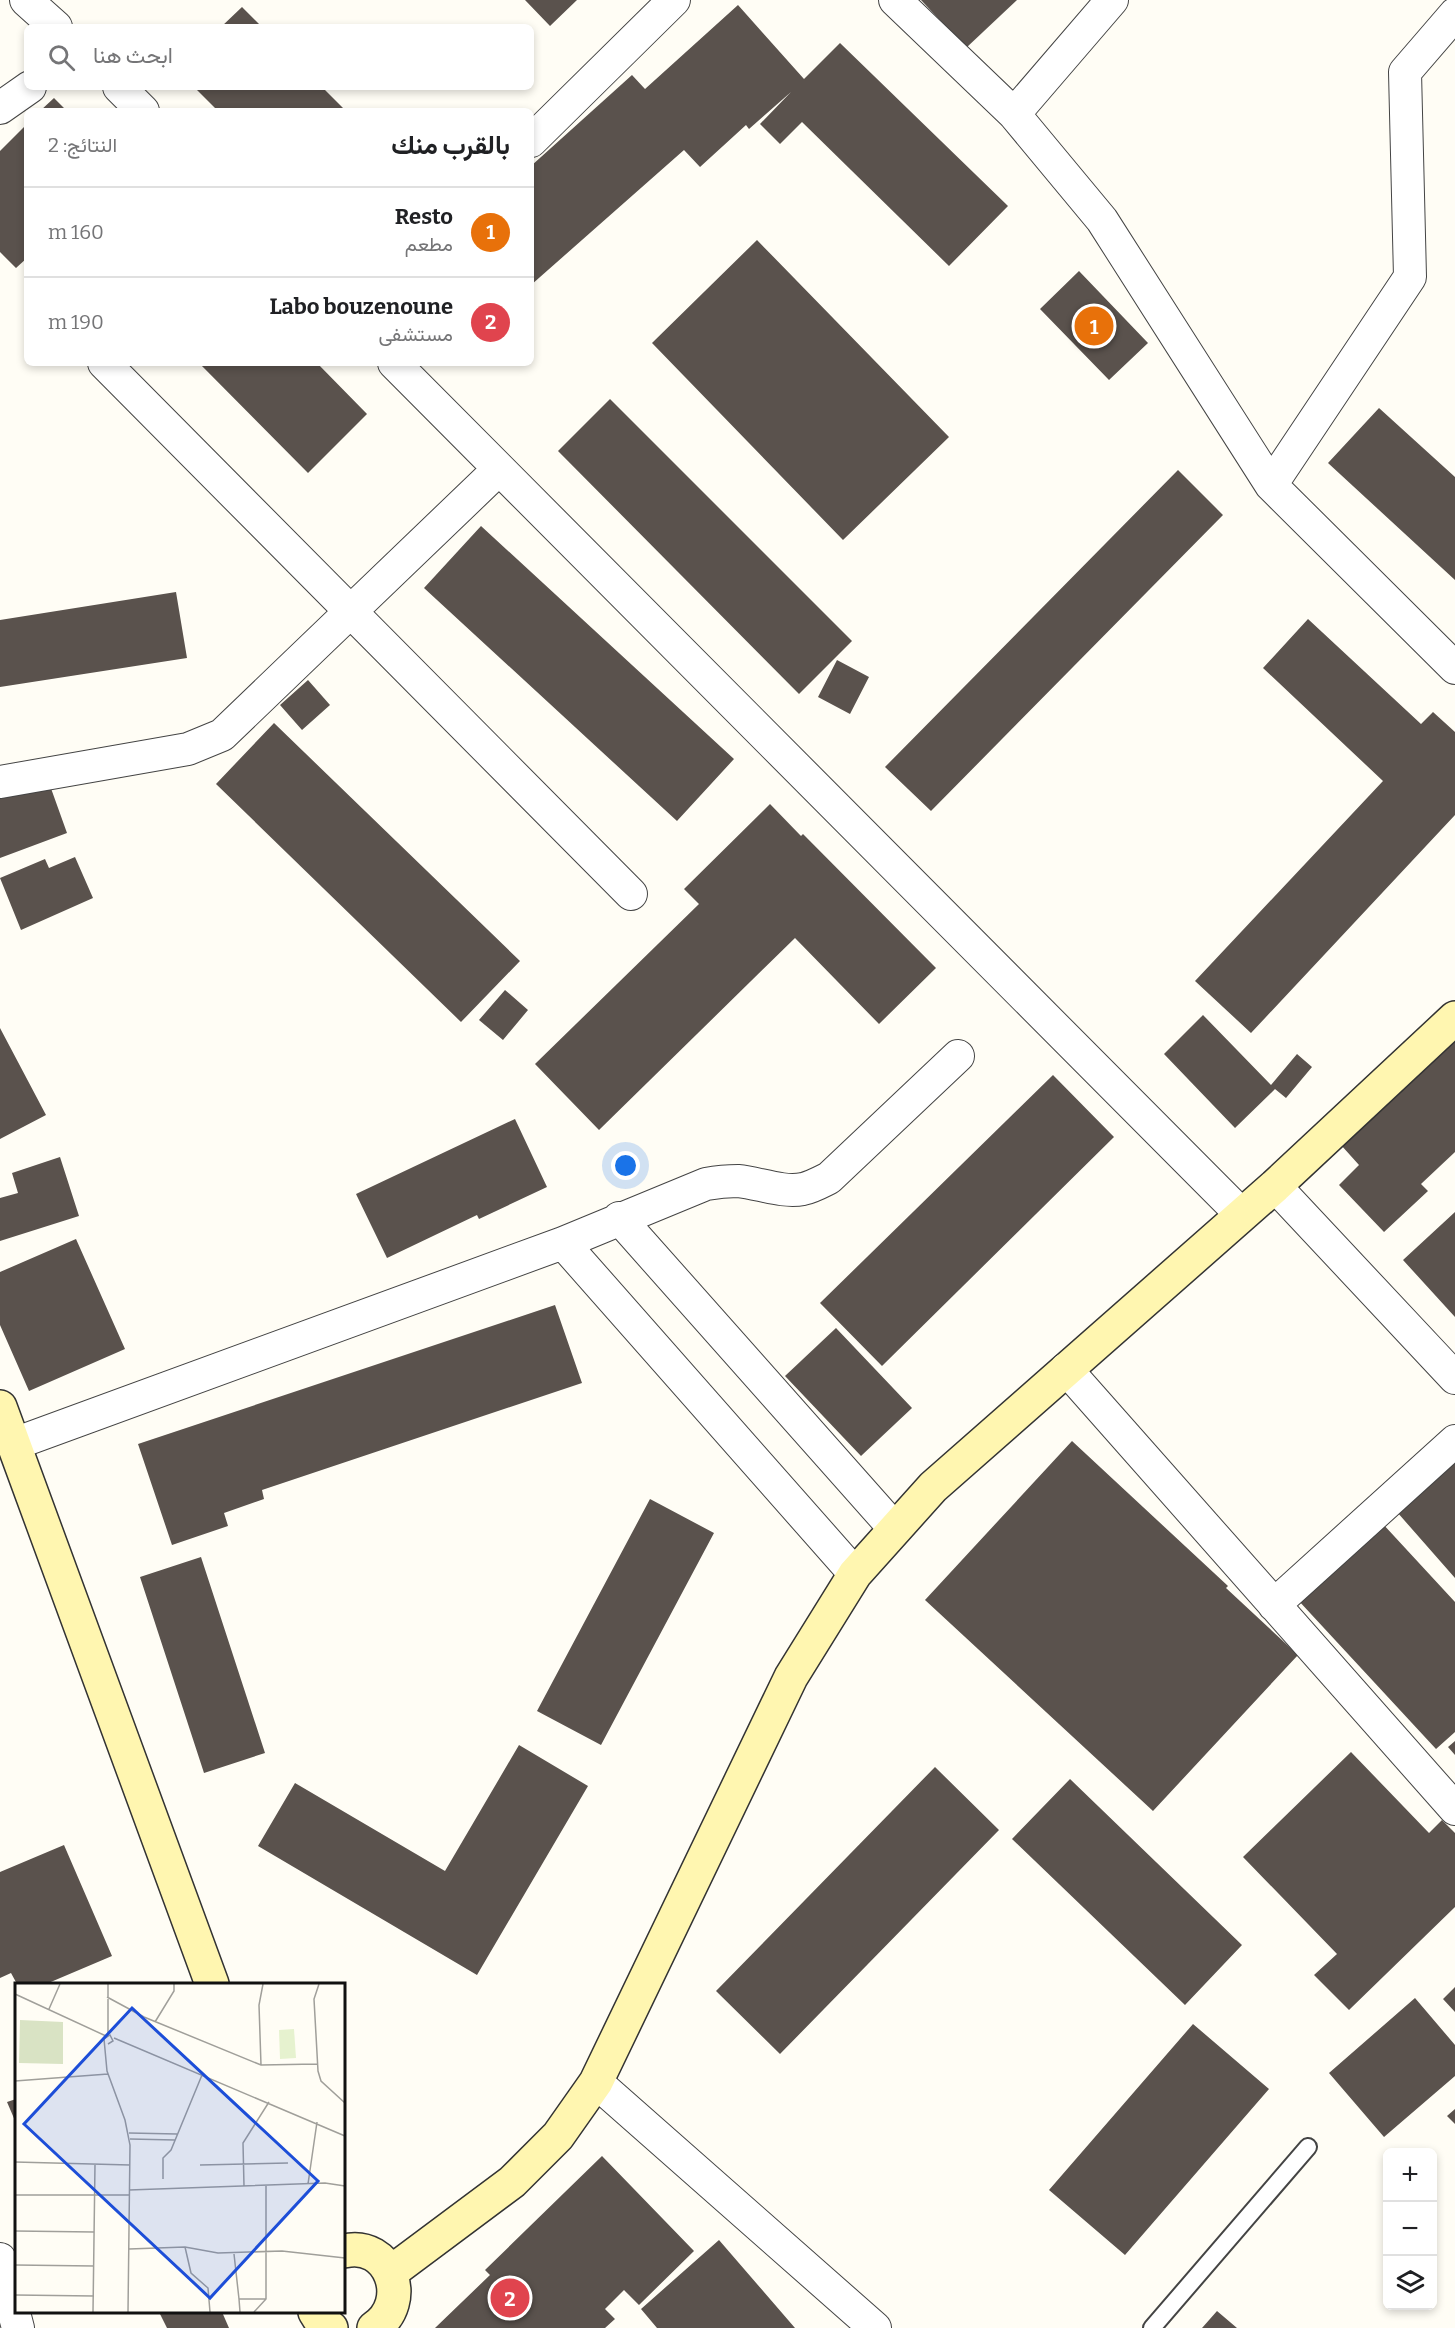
<!DOCTYPE html>
<html lang="ar">
<head>
<meta charset="utf-8">
<style>
  body { margin:0; font-family:Bitter,Vazirmatn,serif; background:#f6f6f6; color:#202124; direction:rtl }
  .controls { position:absolute; right:18px; bottom:18px; display:grid; overflow:hidden; border-radius:9px; box-shadow:0 3px 9px #0003 }
  .controls button { width:54px; height:54px; display:grid; place-items:center; padding:0; border:0; border-bottom:2px solid #e0e0e0; background:#fff; color:#202124; font:30px sans-serif }
  .you { position:absolute; left:626px; top:1166px; width:21px; height:21px; margin:-15px; border:4px solid #fff; border-radius:50%; background:#1a73e8; box-shadow:0 0 0 9px #1a73e833 }
  .badge { display:grid; place-items:center; width:39px; height:39px; border-radius:50%; background:#c4262e; color:#fff; font-size:20px; font-weight:700 }
  .pin { position:absolute; translate:-50% -50%; border:3px solid #fff; box-shadow:0 2px 6px #0006 }
  .list { margin:0; padding:0; list-style:none }
  h2 { display:flex; justify-content:space-between; align-items:center; height:78px; margin:0; padding:0 24px; font-size:26px }
  h2 small { font-size:20px; font-weight:400; color:#757577 }
  .list li { display:grid; grid-template-columns:39px 1fr auto; gap:18px; align-items:center; box-sizing:border-box; height:90px; padding:0 24px; border-top:2px solid #e0e0e0 }
  .list b { display:block; font-size:22px; white-space:nowrap }
  .list p { margin:0; font-size:20px; white-space:nowrap; color:#757577 }
  .list em { font-size:20px; font-style:normal; color:#757577 }
  .icon { flex:none; width:33px; height:33px; fill:none; stroke:currentColor; stroke-width:2; stroke-linecap:round; stroke-linejoin:round }
  .map { position:relative; flex:none; width:1455px; height:2328px; overflow:hidden; direction:ltr }
  .search { position:absolute; background:#fff; box-shadow:0 3px 9px #0003; left:24px; top:24px; width:510px; height:66px; display:flex; align-items:center; gap:15px; box-sizing:border-box; padding:0 21px; border-radius:9px; color:#757577; font-size:22px }
  .panel { position:absolute; background:#fff; box-shadow:0 3px 9px #0003; left:24px; top:108px; width:510px; height:258px; border-radius:9px; direction:rtl }
  .map>svg:first-child { display:block }
  .building { fill:#5a524d }
  .lines { fill:none; stroke-linecap:round; stroke-linejoin:round }
  .lane-casing { stroke:#444; stroke-width:20 }
  .street-casing { stroke:#444; stroke-width:34 }
  .secondary-casing { stroke:#333; stroke-width:36 }
  .lane { stroke:#fff; stroke-width:16 }
  .street { stroke:#fff; stroke-width:32 }
  .secondary { stroke:#fff6b0; stroke-width:33 }
  .inset-road { fill:none; stroke:#a09f9a; stroke-width:1.5 }
  .view { fill:#1d4ed8; fill-opacity:0.15; stroke:#1d4ed8; stroke-width:3 }
  .inset-edge { fill:none; stroke:#111; stroke-width:3 }
</style>
</head>
<body>
<div class="map">
<svg width="1455" height="2328" viewBox="0 0 1455 2328">
  <rect width="100%" height="100%" fill="#fffdf5"/>
  <!-- building -->
  <path class="building" d="M525,0H577L550,26Z
    M921,0H1017L966,48Z
    M738,5L804,79L840,43L1008,206L949,266L802,122L780,144L760,124L791,92L749,129L746,125L700,167L684,150L531,285V166L632,75L645,89Z
    M242,7L262,27H221Z
    M194,87H322L346,111H218Z
    M54,98L67,111H40Z
    M27,124V258L16,268L0,252V151Z
    M757,240L949,437L843,540L652,343Z
    M1079,271L1148,343L1109,380L1040,309Z
    M199,363H317L367,414L308,473Z
    M610,399L852,641L799,694L558,451Z
    M1379,408L1455,477V580L1328,463Z
    M1178,470L1223,515L931,811L885,767Z
    M481,526L734,759L677,821L424,588Z
    M176,592L187,658L0,687V620Z
    M1308,619L1421,724L1433,712L1455,732V815L1251,1033L1195,981L1383,781L1263,668Z
    M837,660L869,677L850,714L818,697Z
    M308,680L330,705L302,730L280,705Z
    M274,723L520,961L461,1022L216,784Z
    M48,780L67,833L0,858V798Z
    M770,804L801,836L803,834L936,968L879,1024L795,938L599,1130L535,1064L699,904L684,889Z
    M75,857L93,898L21,930L0,878L45,859L49,868Z
    M505,990L528,1010L503,1040L479,1020Z
    M1203,1015L1271,1085L1297,1054L1312,1067L1286,1098L1275,1089L1235,1128L1164,1054Z
    M0,1028L46,1115L0,1139Z
    M1455,1037V1152L1421,1184L1428,1191L1384,1232L1339,1185L1359,1165L1341,1145Z
    M1053,1075L1114,1137L882,1366L820,1303Z
    M515,1119L547,1187L479,1219L477,1215L387,1258L356,1194Z
    M60,1157L79,1216L0,1241V1198L18,1193L12,1173Z
    M1455,1212V1317L1403,1260Z
    M76,1239L125,1349L29,1391L0,1325V1272Z
    M555,1305L582,1383L262,1490L264,1499L224,1513L228,1526L172,1545L138,1444Z
    M836,1328L912,1408L861,1456L785,1376Z
    M1072,1441L1228,1586L1226,1588L1298,1655L1153,1811L925,1600Z
    M1455,1447V1578L1390,1504Z
    M650,1499L714,1533L601,1745L537,1711Z
    M1382,1523L1455,1602V1732L1436,1749L1298,1600Z
    M201,1557L265,1753L204,1773L140,1577Z
    M1455,1741V1755L1448,1747Z
    M519,1745L588,1786L477,1975L258,1846L295,1783L445,1871Z
    M1351,1752L1429,1833L1442,1820L1455,1833V1907L1349,2010L1314,1975L1337,1954L1243,1857Z
    M935,1767L999,1830L780,2054L716,1991Z
    M1070,1779L1242,1945L1185,2005L1012,1839Z
    M64,1845L112,1956L46,1984H17L11,1973L0,1978V1872Z
    M1455,1987V2012L1443,1999Z
    M1415,1998L1455,2045V2076L1384,2137L1329,2073Z
    M1193,2024L1269,2089L1125,2255L1049,2190Z
    M16,2099V2123L7,2102Z
    M1455,2109V2124L1447,2116Z
    M602,2156L694,2251L639,2305L624,2290L605,2309L615,2319L605,2328H435L490,2275L485,2270Z
    M719,2240L795,2328H657L641,2309Z
    M1217,2311L1237,2328H1202Z
    M159,2312H222L229,2328H167Z"/>
  <g class="lines">
    <defs>
      <path id="lane" d="M1152,2328L1308,2147"/>
      <path id="street" d="M26,0L56,27
        M895,0L1014,114L1102,220L1271,485L1455,668
        M119,87L143,111
        M0,108L30,87
        M1014,114L1112,0
        M531,141L674,0
        M104,363L631,894
        M394,363L1241,1214
        M1271,485L1410,277L1405,72L1455,14
        M0,782L188,749L222,735L499,469
        M1275,1186L1455,1378
        M619,1218L895,1529
        M563,1243L855,1574
        M1066,1369L1455,1809
        M14,1444L563,1243L706,1184C717,1182 727,1181 738,1181C759,1183 782,1193 803,1189C812,1187 821,1182 829,1178L958,1056
        M1274,1605L1455,1441
        M596,2082L875,2328
        M0,2259L18,2328"/>
      <path id="secondary" d="M0,1407L212,1984
        M344,2251C390,2240 413,2302 374,2328
        M390,2273L512,2182L558,2136L596,2082L791,1677L855,1574L933,1487L1275,1186L1455,1018
        M315,2312L320,2320L331,2328"/>
    </defs>
    <!-- lane casing -->
    <use href="#lane" class="lane-casing"/>
    <!-- street casing -->
    <use href="#street" class="street-casing"/>
    <!-- secondary casing -->
    <use href="#secondary" class="secondary-casing"/>
    <!-- lane -->
    <use href="#lane" class="lane"/>
    <!-- street -->
    <use href="#street" class="street"/>
    <!-- secondary -->
    <use href="#secondary" class="secondary"/>
  </g>
  <!-- overview -->
  <g transform="translate(15 1983)">
    <rect width="330" height="330" fill="#fffdf5"/>
    <path d="M5,37L48,39V81L4,80Z" fill="#d9e3c4"/>
    <path d="M279,46L281,75L265,76L264,47Z" fill="#e6f2cf"/>
    <path class="inset-road" d="M93,1V52M304,1L299,16L303,88L306,98L330,120M0,11L91,53M92,14L129,34L246,82L302,81M34,26L45,1M140,39L159,8V1M99,55L330,153M93,61L98,58L95,52L89,56L92,88L110,137L115,162L113,329M246,82L244,22L248,1M0,98L93,91M114,150L162,151M115,156L160,157M0,179L115,182M185,182L273,180M148,196V175L156,167L187,92M293,201L302,139M229,203L228,160L254,119M114,207L310,200L330,203M0,212H114M0,248L79,249M170,264L176,290L193,305L195,329M114,266L170,264L203,270L267,268L330,275M219,271L224,316M0,282L79,283M0,312L79,313M78,329L80,181M225,329L224,316H251M239,329L251,316V203"/>
    <path class="view" d="M117,25L303,198L195,315L9,141Z"/>
    <rect width="330" height="330" class="inset-edge"/>
  </g>
</svg>
<div class="controls">
<button>+</button>
<button>−</button>
<button><svg class="icon" aria-label="layers" viewBox="0 0 24 24"><path d="M12 4l9 5-9 5-9-5zM3 14l9 5 9-5"/></svg></button>
</div>
<div class="you"></div>
<div class="pin badge" style="left:1094px;top:326px;background:#e8710a">1</div>
<div class="pin badge" style="left:510px;top:2298px;background:#e0444e">2</div>
<div class="search"><svg class="icon" aria-label="search" viewBox="0 0 24 24"><circle cx="10" cy="10" r="6"/><path d="M15 15l6 6"/></svg>ابحث هنا</div>
<section class="panel">
<h2>بالقرب منك<small>النتائج: 2</small></h2>
<ul class="list">
<li><span class="badge" style="background:#e8710a">1</span><div><b>Resto</b><p>مطعم</p></div><em>160 m</em></li>
<li><span class="badge" style="background:#e0444e">2</span><div><b>Labo bouzenoune</b><p>مستشفى</p></div><em>190 m</em></li>
</ul>
</section>
</div>
</body>
</html>
